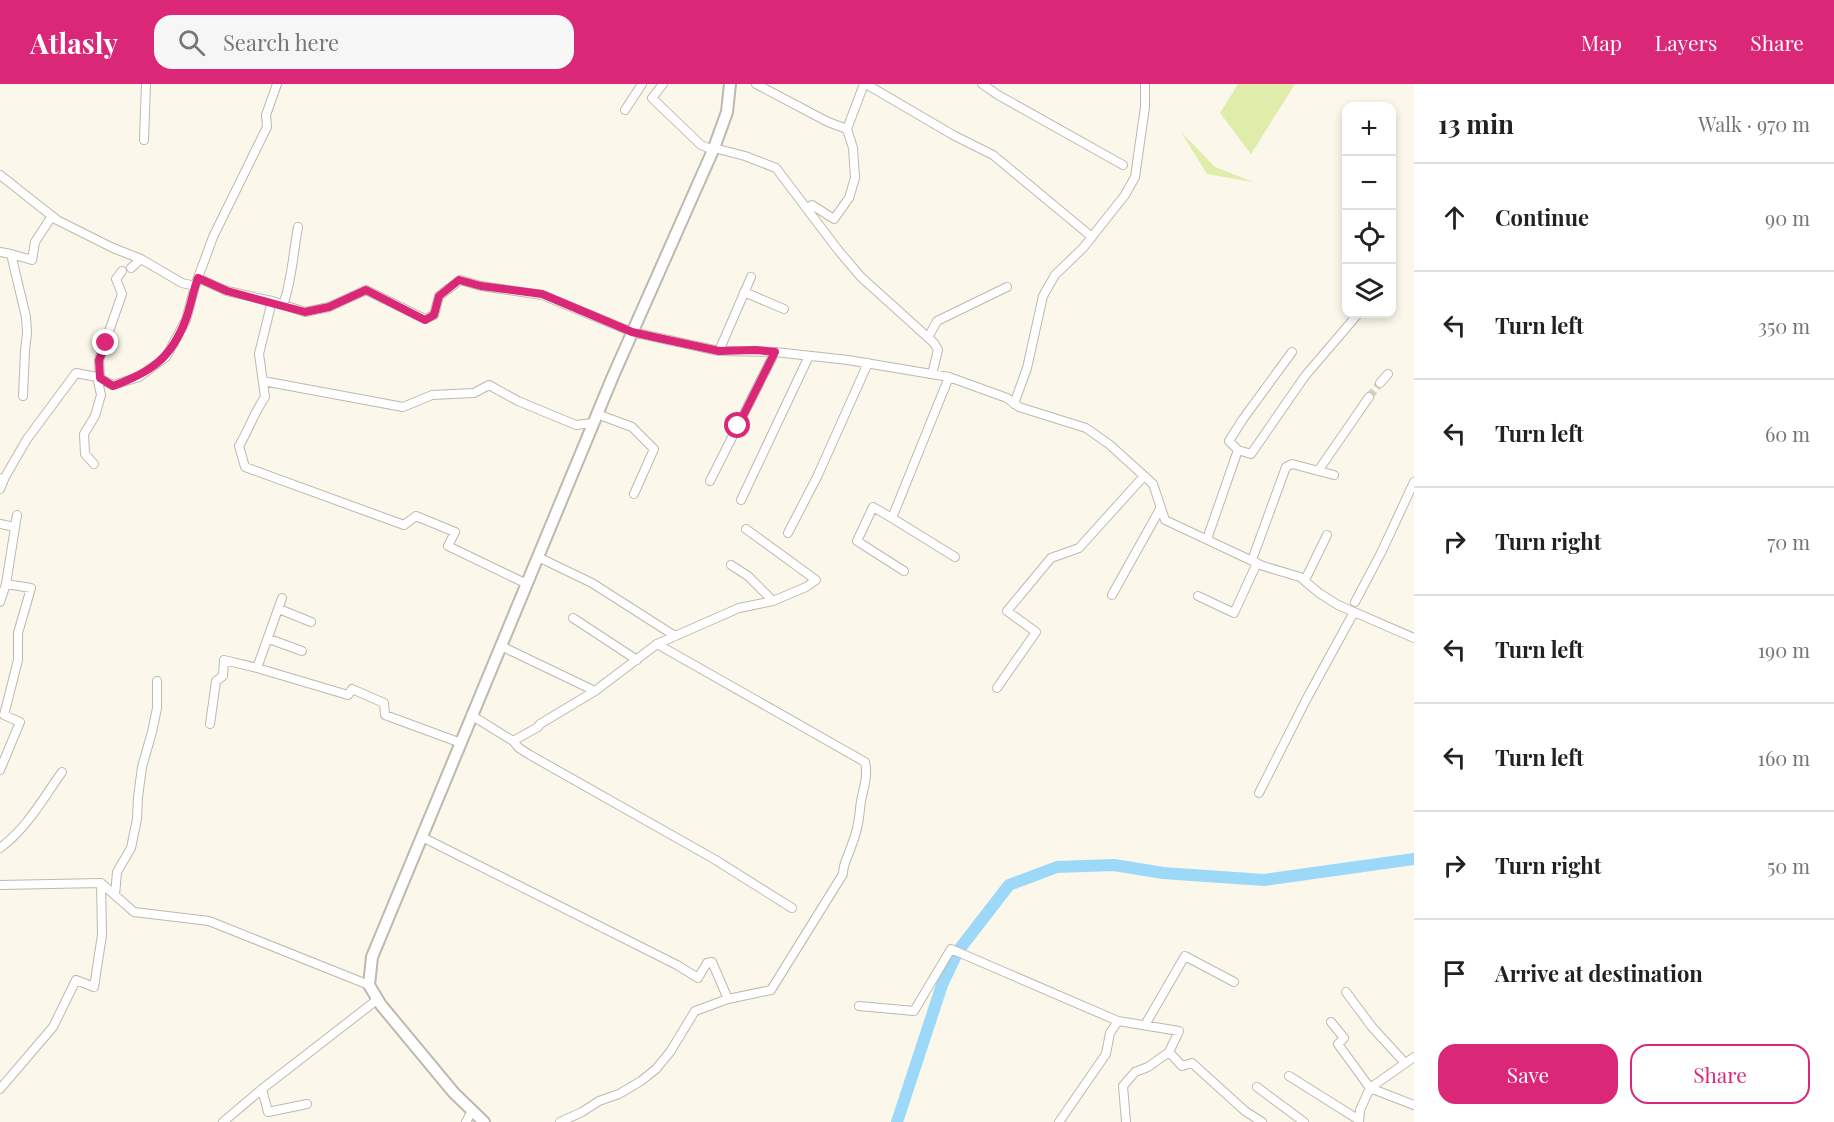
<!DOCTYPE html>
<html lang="en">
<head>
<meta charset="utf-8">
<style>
  body { margin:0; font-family:"Playfair Display",serif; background:#f6f6f6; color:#222 }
  .controls { position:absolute; right:18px; top:18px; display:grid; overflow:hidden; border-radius:12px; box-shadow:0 3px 9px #0003 }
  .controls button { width:54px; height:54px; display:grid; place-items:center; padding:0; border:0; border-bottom:2px solid #e0e0e0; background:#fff; color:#222; font:30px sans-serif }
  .stop { position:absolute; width:18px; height:18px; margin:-14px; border:4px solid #db2777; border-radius:50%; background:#fff }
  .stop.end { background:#db2777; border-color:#fff; box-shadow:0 2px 6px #0008 }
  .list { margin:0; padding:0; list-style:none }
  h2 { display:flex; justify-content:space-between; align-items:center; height:78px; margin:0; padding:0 24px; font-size:26px }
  h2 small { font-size:20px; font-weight:400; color:#767676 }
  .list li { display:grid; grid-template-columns:39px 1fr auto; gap:18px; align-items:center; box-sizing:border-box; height:108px; padding:0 24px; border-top:2px solid #e0e0e0 }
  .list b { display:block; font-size:22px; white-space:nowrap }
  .list em { font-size:20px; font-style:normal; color:#767676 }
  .actions { display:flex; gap:12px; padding:18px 24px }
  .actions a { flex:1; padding:14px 0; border:2px solid #db2777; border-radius:18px; text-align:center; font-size:21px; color:#db2777 }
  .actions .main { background:#db2777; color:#fff }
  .icon { flex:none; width:33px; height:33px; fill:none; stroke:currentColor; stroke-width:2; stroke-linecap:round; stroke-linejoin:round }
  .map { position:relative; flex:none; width:1414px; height:1038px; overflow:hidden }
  header { display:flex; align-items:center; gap:36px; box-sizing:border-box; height:84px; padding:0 30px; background:#db2777; color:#fff }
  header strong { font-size:28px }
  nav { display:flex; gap:33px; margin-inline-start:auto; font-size:21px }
  .search { width:420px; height:54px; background:#f6f6f6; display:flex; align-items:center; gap:15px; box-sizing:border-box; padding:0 21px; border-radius:18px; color:#767676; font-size:22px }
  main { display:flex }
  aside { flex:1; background:#fff }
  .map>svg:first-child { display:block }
  .green { fill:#e0edaa }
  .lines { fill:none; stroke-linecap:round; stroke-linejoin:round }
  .river { stroke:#9cd9f8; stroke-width:12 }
  .minor-tunnel { stroke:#d2cfc4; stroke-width:8; stroke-dasharray:8 4; stroke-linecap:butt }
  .minor-casing { stroke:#bdb9ae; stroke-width:10 }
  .major-casing { stroke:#bdb9ae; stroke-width:14 }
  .minor { stroke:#fff; stroke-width:8 }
  .major { stroke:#fff; stroke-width:10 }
  .route { stroke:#db2777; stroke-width:8 }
</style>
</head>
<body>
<header>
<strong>Atlasly</strong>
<div class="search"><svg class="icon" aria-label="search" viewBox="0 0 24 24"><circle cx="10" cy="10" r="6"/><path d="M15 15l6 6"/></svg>Search here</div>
<nav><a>Map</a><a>Layers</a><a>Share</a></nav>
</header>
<main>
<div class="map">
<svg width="1414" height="1038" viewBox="0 0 1414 1038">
  <rect width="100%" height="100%" fill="#fbf7eb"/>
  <!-- green -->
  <path class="green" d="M1238,0H1295L1251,70L1220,29Z
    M1181,48L1215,83L1253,98L1207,90Z"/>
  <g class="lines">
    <!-- river -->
    <path class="river" d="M897,1038L942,901L958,867L1009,801L1057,783L1114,781L1163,789L1264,796L1414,775"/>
    <!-- minor-tunnel -->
    <path class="minor-tunnel" d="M1369,313L1380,299"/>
    <defs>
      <path id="minor" d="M663,0L652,14L701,61L713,66
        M756,0L828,38L847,45
        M866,0L953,51L993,71L1092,153
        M982,0L998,11L1123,81
        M625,26L642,0
        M144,56L146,0
        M714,64L745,72L776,84L838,166L861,193L934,259L938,266L932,290
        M0,91L57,136L113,164L141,175L182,199L195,202
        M807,125L812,121L834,135L849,114L855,94L853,64L847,45L864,0
        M0,168L11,170
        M131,184L141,175
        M198,194L227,207L272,217L305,228L329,223L366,206L425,235L434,231L439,212L460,196L481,202L542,211L632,248L719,267L775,268L848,276L949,293L1007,314L1019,323L1086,344L1110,361L1153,400L1165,436L1263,482L1300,493L1319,509L1338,521L1414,554
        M744,208L784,225
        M272,217L259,270L265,313C254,329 249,345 239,362L245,383L404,441L416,432L455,448L448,462L527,500
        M283,221C292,197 293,169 298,143
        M929,252L937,237L1007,203
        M719,267L751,193
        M100,294L99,276L122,210L116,195L122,187
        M263,297L403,323L432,311L474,309L489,301L518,317L576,341L593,339
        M1380,299L1388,290
        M23,312L25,267L27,249L26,233L11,170L32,176L35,158L52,132
        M1014,320L1027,284L1043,212L1055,191L1083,164L1125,111L1135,93L1145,23V0
        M597,330L632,343L654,365L634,410
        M1238,366L1229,357L1243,335L1292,268
        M94,380L85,370L84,350L95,332L101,311L97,293
        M1318,387L1369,313
        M0,395L5,393L27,355L76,289L97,293L113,301L139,293L166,273L186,236L195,202L213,153L267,43L266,31L277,0
        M710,397L775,268
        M0,405L5,393
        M741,416L809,272
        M892,434L955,473
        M0,440L15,443
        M788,449L817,393L868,279
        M1207,455L1238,366L1251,370L1305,292L1358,230
        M538,473L592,499L675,552
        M1252,476L1286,383L1292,380L1334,391
        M731,481L748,492L773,517
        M904,487L857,457L873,423L892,434L949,293
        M1305,496L1327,451
        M1112,511L1160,425
        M1198,512L1234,529L1257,479
        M0,518L6,500L17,431
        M1355,518L1381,469L1414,398
        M279,525L311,538
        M573,534L637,576
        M269,555L302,567
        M501,562L595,607
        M257,584L282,514
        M997,604L1036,548L1007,527L1051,474L1079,464L1144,392
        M471,631L513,657L519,664L530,671L714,775L792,824
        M210,640L216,597L223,592L224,576L257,584L348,611L352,605L384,619L385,631L461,659
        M513,657L538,643L540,640L595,607L657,560L739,524L773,517L806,503L816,496L746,445
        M0,686L20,638L4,631L18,576V549L31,504L6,500
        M1259,709L1306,616L1354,528
        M422,753L677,881L698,894L707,879L712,878L728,915L771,906L843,790C843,779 848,773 851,763C856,751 859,738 860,725C861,709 869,695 865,678L657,560
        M0,764C27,744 42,716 62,688
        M0,801L101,799L134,828L209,837L369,901
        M115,811L117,788L131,764L137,735L138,713L142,683L152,648L157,624V597
        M1346,908L1372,943L1405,979
        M859,922L914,927L951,865L1118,937L1179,947L1169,968L1148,983L1135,988L1123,1002L1126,1038
        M1331,938L1344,954L1338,960L1370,1004L1414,1021
        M1145,941L1185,872L1234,898
        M1169,968L1182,982L1192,979L1245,1027L1262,1038
        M1289,992L1359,1036
        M1257,1003L1304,1038
        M0,1005L53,943L76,896L94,903L102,851L101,799
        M262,1005L268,1028L307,1020
        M223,1038L262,1005L378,915
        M466,1038L472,1027
        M560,1038L582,1028L599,1017L619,1010L641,997L656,985L670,968L695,927L728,915
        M1059,1038L1106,970L1110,949L1118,937
        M1359,1038L1360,1026L1370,1004L1414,973"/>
      <path id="major" d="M484,1038L454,1009L381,921L369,901L372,873L613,292L714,64L727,28L730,0"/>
    </defs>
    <!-- minor casing -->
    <use href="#minor" class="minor-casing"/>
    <!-- major casing -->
    <use href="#major" class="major-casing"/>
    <!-- minor -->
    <use href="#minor" class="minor"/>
    <!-- major -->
    <use href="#major" class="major"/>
  </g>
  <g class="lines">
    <!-- route -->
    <path class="route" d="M106,259L99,276L100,294L113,302C151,288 171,275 186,235C191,221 193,207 198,194L227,207L305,228L329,223L366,206L425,236L434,231L439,212L459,196L481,202L542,210L632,248L654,253L719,267L756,266L775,268L738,342"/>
  </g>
</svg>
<div class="controls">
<button>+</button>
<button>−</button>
<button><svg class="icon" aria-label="locate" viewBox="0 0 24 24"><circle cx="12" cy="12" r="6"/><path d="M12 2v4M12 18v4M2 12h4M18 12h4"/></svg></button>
<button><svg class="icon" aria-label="layers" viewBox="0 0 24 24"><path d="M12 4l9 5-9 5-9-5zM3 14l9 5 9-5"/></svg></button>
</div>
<div class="stop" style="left:738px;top:342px"></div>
<div class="stop end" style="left:106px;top:259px"></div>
</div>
<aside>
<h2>13 min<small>Walk · 970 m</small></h2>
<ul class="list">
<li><svg class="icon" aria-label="ahead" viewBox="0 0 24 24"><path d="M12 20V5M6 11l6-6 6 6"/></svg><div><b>Continue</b></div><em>90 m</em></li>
<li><svg class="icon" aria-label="left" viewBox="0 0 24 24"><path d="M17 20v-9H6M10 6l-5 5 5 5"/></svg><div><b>Turn left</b></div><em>350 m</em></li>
<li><svg class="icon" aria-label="left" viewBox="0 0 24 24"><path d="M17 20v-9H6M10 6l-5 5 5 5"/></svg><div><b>Turn left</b></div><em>60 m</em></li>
<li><svg class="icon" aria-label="right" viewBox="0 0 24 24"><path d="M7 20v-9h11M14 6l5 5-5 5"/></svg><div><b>Turn right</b></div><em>70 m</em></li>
<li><svg class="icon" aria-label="left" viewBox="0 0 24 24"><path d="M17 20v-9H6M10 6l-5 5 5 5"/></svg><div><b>Turn left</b></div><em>190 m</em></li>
<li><svg class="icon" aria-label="left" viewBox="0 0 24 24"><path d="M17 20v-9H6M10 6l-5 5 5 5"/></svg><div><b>Turn left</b></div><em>160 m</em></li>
<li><svg class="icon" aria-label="right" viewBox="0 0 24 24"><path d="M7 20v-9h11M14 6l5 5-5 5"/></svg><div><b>Turn right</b></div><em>50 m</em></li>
<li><svg class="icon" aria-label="arrive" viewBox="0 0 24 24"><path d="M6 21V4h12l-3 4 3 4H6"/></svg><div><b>Arrive at destination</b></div></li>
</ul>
<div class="actions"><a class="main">Save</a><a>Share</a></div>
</aside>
</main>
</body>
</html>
